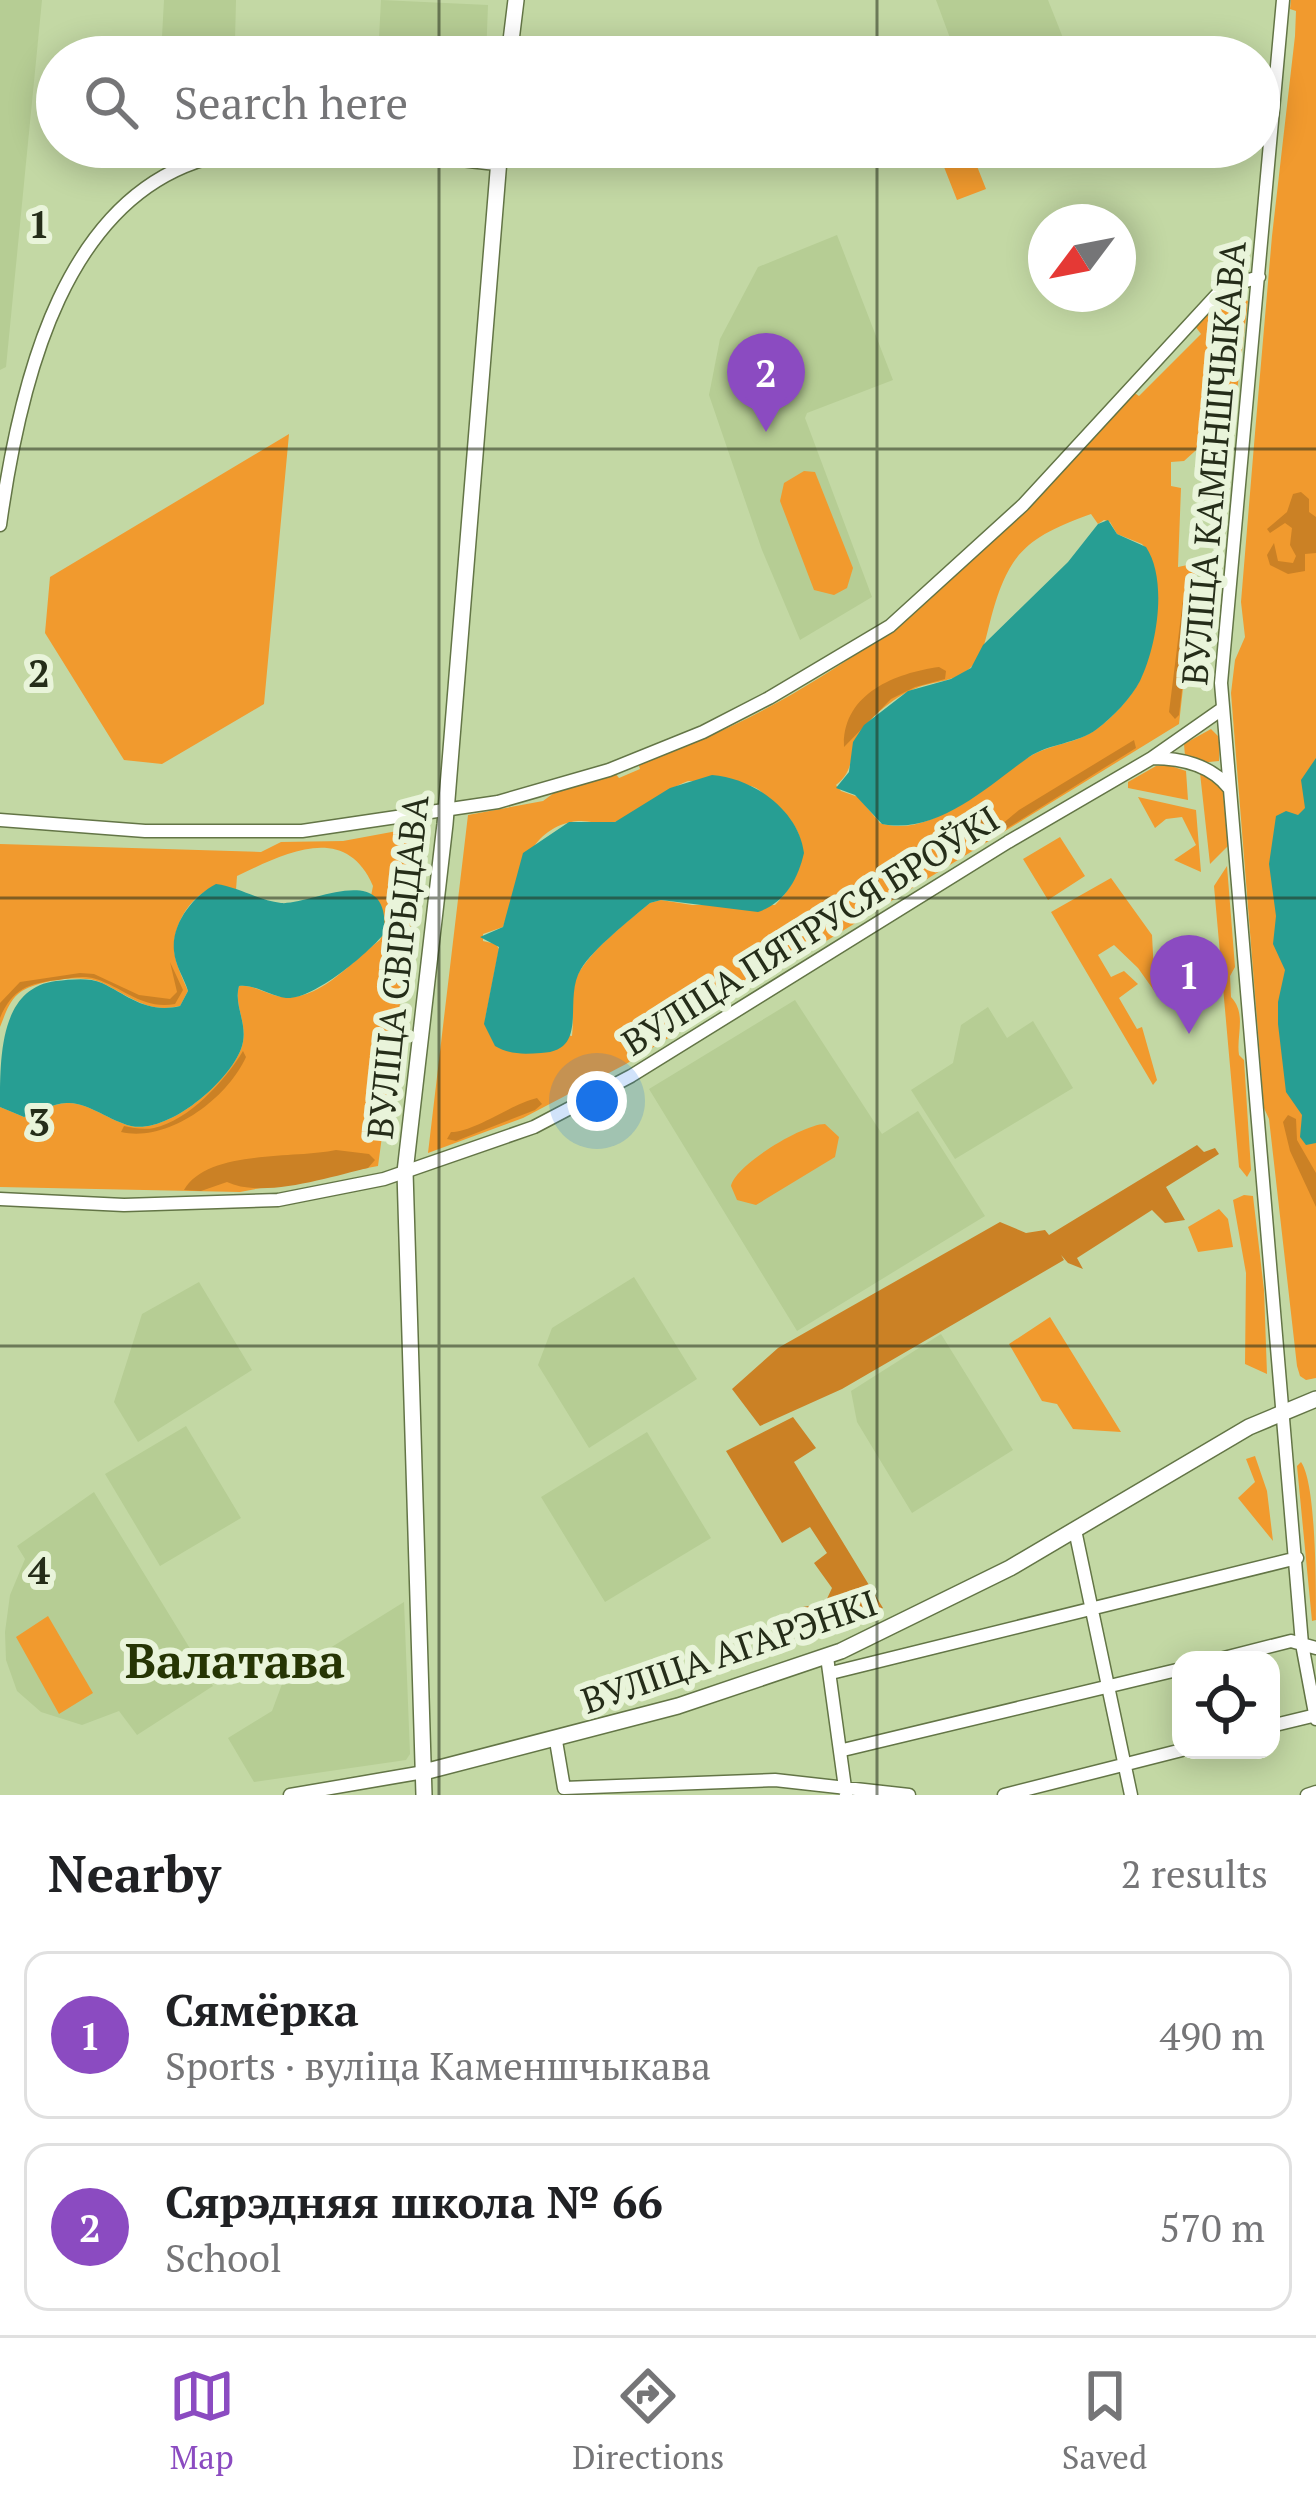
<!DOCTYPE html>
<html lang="en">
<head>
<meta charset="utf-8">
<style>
  body { margin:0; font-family:"PT Serif",serif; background:#f2f2f2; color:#202124 }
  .controls { position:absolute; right:36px; bottom:36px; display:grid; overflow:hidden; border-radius:24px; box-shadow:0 6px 30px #0003 }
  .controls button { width:108px; height:108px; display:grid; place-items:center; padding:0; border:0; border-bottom:3px solid #e0e0e0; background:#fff; color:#202124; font:60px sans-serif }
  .compass { position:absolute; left:1028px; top:204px; width:108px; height:108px; border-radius:50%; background:#fff; box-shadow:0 6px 30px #0003; rotate:238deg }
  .you { position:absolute; left:597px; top:1101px; width:42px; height:42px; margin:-30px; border:9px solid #fff; border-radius:50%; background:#1a73e8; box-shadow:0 0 0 18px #1a73e833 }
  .badge { display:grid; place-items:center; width:78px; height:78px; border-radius:50%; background:#8b4bc1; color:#fff; font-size:39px; font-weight:700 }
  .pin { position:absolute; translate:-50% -99px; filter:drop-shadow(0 3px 6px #0008) }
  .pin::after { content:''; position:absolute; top:63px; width:42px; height:36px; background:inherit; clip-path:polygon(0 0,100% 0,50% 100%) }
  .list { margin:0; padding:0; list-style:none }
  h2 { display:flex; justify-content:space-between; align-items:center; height:156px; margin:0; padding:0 48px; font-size:51px }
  h2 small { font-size:39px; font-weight:400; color:#757577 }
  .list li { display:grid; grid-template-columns:78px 1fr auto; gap:36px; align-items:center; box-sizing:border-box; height:168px; margin:0 24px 24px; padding:0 24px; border:3px solid #e0e0e0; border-radius:24px }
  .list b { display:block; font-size:45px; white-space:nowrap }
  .list p { margin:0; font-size:39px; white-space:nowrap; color:#757577 }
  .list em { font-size:39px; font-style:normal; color:#757577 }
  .icon { flex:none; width:66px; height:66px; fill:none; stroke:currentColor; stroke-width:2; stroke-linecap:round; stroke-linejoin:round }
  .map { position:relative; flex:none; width:1316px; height:1795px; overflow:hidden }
  .search { position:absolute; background:#fff; box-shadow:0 6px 30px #0003; left:36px; right:36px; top:36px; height:132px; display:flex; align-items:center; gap:30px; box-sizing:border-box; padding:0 42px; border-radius:66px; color:#757577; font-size:45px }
  .sheet { height:540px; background:#fff }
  nav { display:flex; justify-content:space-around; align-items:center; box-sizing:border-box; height:168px; border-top:3px solid #e0e0e0; background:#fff; font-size:33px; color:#757577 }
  nav a { display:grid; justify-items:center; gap:6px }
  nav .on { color:#8b4bc1 }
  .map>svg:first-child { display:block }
  .built { fill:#b6cd94 }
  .green { fill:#f19a2e; fill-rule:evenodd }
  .forest { fill:#cb8125 }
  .water { fill:#279e93 }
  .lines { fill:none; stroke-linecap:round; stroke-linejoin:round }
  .minor-casing { stroke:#637546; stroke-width:15 }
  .major-casing { stroke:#637546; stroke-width:18 }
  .minor { stroke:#fff; stroke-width:12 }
  .major { stroke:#fff; stroke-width:15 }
  .grid { fill:none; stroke:#252d19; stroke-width:3; stroke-opacity:0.55 }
  .labels { text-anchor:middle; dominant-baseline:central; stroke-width:12; stroke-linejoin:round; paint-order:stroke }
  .street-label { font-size:36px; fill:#252d19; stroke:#e9f4da }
  .district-label { font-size:48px; font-weight:bold; fill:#263504; stroke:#e9f4da }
  .grid-label { font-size:39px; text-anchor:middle; font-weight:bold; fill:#252d19; stroke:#e9f4da; stroke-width:12; stroke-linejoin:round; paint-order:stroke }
</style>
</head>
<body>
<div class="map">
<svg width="1316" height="1795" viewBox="0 0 1316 1795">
  <rect width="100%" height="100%" fill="#c3d8a4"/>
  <!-- built -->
  <path class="built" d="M0,0H42L6,367L0,370Z
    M164,0H236L235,41L226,48L170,46L162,37Z
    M381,0L488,5L486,57H378Z
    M936,0H1048L1067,48L1044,57H957Z
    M837,235L893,380L807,413L805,418L872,597L800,640L762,550L709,395L720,339L758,267Z
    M795,1000L882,1134L918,1111L985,1216L797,1331L649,1089Z
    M988,1007L1007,1038L1033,1021L1073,1088L955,1159L911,1090L953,1063L961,1025Z
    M634,1277L697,1379L589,1448L538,1365L552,1328Z
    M199,1282L252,1370L138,1442L114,1402L142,1314Z
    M941,1334L1013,1450L912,1513L857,1422L851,1391Z
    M186,1426L241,1518L160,1566L105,1474Z
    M647,1432L711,1538L605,1602L541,1497Z
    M94,1492L213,1686L137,1735L119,1711L82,1725L41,1712L17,1691L6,1660L5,1632L10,1595L25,1559L17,1546Z
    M404,1602L410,1754L406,1760L254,1782L228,1738L272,1711L285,1676Z"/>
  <!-- green -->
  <path class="green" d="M1291,0H1316V1378L1306,1380L1300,1376L1297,1366L1269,1119L1264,1108L1231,693L1235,660L1245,637L1241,602L1255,433L1272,236L1295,36L1296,11L1290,9Z
    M973,156L986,189L957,200L944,167Z
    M1231,292L1248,301L1234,416L1184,461L1171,462V486L1181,488L1178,567L1197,563L1179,724L626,1064L523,1118L428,1153L468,815L543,801L558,790L615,773L619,778L640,769L638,763C762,723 880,648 974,558C1029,506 1080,448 1133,392L1139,396L1201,334L1195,326ZM1091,514L1098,524L1104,520L1110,522L1117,534L1142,544C1168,571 1155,653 1138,684C1128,701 1110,720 1094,731C1076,743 1053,744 1034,754C995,776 932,841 880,823L858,797L841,791L836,785C861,766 843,743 875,715C887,705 899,695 914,689C934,680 957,683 973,665C984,654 986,636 990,622C1008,553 1025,538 1091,514ZM688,781C708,782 738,780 756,788C765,793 769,802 777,808C814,834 806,874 775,905H692L661,900L650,903C628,921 577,960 573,988C571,1004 574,1020 572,1036L485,1020L499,949L496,944L483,941V934L503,927C519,885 523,827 578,821C591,820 603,826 615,822C640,813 662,791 688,781Z
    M289,434L264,704L162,764L124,760L45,633L50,577Z
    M804,471L815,472L853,568L847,588L834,595L814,590L780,501L784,483Z
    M1211,729L1220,738L1219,761L1199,763L1185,756L1184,744Z
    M1168,765L1186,771L1188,800L1128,788V782L1156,766Z
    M1200,773L1220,783L1223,791L1228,846L1210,864Z
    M1138,797L1196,810L1201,872L1174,860L1196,845L1182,817L1166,819L1155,828Z
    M424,826L378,1166L240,1192L0,1187V1107L24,1117C38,1113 54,1102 69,1103C91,1104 110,1121 131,1126C168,1134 228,1083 241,1049C250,1026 233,1006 239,986C254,984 268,996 284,997C320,1001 353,960 380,940L384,931L379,907L371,896L373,886C345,821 284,854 237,876L236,890C204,876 176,914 174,944C173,960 182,976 188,991L180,1006C146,1014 129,995 100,982C81,974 34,980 18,994C8,1003 5,1015 0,1027V844L261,852L281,842L343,841Z
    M1060,837L1085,876L1048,900L1023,859Z
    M1227,866L1235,967L1230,976L1231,997C1247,1014 1236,1035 1239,1055L1244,1060L1251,1170L1247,1177L1239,1167L1214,886Z
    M1111,878L1152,935L1155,992L1138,968L1114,945L1098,955L1111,977L1124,971L1138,984L1119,998L1137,1029L1142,1027L1157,1080L1153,1085L1051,912Z
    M825,1124L839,1137L835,1157L756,1205L737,1200L731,1186C735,1165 803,1124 825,1124Z
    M1244,1195L1253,1196L1264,1290L1267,1374L1245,1364L1246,1273L1233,1200Z
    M1219,1209L1228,1219L1233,1247L1198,1252L1188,1227Z
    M1050,1317L1121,1432L1073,1429L1057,1404L1042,1401L1009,1344Z
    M1255,1456L1267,1491L1273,1541L1238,1498L1255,1482L1246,1459Z
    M1301,1462C1316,1483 1316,1583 1316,1620L1312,1621L1297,1466Z
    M48,1616L93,1693L59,1714L16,1637Z"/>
  <!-- forest -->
  <path class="forest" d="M1301,492L1309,499V512L1316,517V553L1305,554V571L1288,574L1270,565L1267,555L1274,543L1278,561L1293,563L1296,556L1290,545L1292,528L1285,523L1270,533L1267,529L1287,512L1293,494Z
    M1189,592L1193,597L1179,715L1175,719L1169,712L1183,600Z
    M939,667L946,671L945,679L915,687L891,699L844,747C842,694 895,673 939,667Z
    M1134,740L1136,748L985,842L976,846L971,837L962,839L977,826L984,812L989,816L977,834C993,834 1007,820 1019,810Z
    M170,962L183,990L175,1004C143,1010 124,988 96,979C84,975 71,978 58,980C29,983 12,989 0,1018V1003L20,982L80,973L94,974L139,995L170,999L177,992Z
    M243,1051L246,1057C227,1099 168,1143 121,1132L124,1126C133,1128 144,1130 154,1128C188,1121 226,1080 243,1051Z
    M537,1098L542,1104L535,1110L456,1141L447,1139L451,1132C475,1132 511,1104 537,1098Z
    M1288,1115L1296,1119L1297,1140L1316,1173V1207L1290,1151L1283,1122Z
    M1197,1145L1204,1152L1215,1148L1219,1154L1166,1187L1185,1220L1165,1223L1152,1210L1077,1258L1083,1269L1068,1263L1061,1255L1064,1260L842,1389L760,1426L732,1389L778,1348L1000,1222L1026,1233L1045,1230L1049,1235Z
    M336,1150L369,1154L375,1160L368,1168C329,1177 263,1199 227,1182L201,1191L184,1190C207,1149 295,1159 336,1150Z
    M793,1417L816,1448L794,1462L883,1608L816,1635L803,1607L825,1603L832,1588L814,1563L827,1553L810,1527L782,1543L726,1451Z"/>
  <!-- water -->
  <path class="water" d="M1108,520L1117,534L1146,547C1168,580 1157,646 1140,681C1131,698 1113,717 1097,729C1077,744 1050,743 1029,757C988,786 938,835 882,824L855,795L836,788L849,772L853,742L864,725L908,691L951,679L971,668L983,645L1068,562L1098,524Z
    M1316,758V1143L1306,1145L1300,1137L1302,1115L1286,1092L1278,1024V1002L1285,970L1273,944L1276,916L1269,864L1276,816L1286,811L1298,815L1305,808L1301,780Z
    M712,775C754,778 799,811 804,853C798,879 785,903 758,912L661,900L650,903C630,920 594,948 581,969C562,999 591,1051 541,1053C524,1054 510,1055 495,1046L484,1024L499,947L480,937L503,927L523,853L569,822H615L670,788Z
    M216,884C238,887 258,900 281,903C310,906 392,857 384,934C366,955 313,1000 286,998C269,996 255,984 239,986C233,1006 250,1026 241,1049C228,1083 168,1134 131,1126C110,1121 91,1104 69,1103C53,1102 39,1113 24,1117L0,1107C0,1055 0,988 56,981C70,980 88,977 102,983C129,996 147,1014 180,1006L188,991C184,978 175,965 174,951C171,924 193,896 216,884Z"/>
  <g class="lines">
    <defs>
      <path id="minor" d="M1283,0L1221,683L1302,1644L1316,1719
        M0,525C19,387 63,184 226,154C314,137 410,156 498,164
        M1152,758C1180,758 1211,765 1229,788
        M0,820L145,831H302L498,802L609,770L703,732L769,698L890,626L1023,505L1223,288L1259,277
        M0,1199L124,1205L278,1200L384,1179L534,1127L631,1076L1008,842L1152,758L1222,709
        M1075,1530L1131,1795
        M827,1657L846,1795
        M1216,1660L1291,1641L1316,1648
        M831,1673L1297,1558
        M1271,1726L1316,1715
        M556,1741L564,1788L775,1780L909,1795
        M843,1750L1181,1669
        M290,1795L424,1772
        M1004,1795L1182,1750
        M1307,1795L1316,1792"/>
      <path id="major" d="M509,57L516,0
        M424,1772L678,1706L841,1651L1010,1568L1249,1427L1316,1399
        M424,1795L405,1172L445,824L500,147"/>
    </defs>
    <!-- minor casing -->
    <use href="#minor" class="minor-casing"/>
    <!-- major casing -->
    <use href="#major" class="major-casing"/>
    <!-- minor -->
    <use href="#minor" class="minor"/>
    <!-- major -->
    <use href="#major" class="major"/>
  </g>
  <!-- grid -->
  <path class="grid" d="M439,0V57M877,0V57M439,147V1795M877,147V1795M0,449H1316M0,898H1316M0,1346H1316"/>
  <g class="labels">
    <!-- street labels -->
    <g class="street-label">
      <text transform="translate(1213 463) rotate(-85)">ВУЛІЦА КАМЕНШЧЫКАВА</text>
      <text transform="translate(810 930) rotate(-32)">ВУЛІЦА ПЯТРУСЯ БРОЎКІ</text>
      <text transform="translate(397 967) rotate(-84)">ВУЛІЦА СВІРЫДАВА</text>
      <text transform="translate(729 1651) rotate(-19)">ВУЛІЦА АГАРЭНКІ</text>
    </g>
    <!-- district labels -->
    <g class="district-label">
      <text x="235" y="1660">Валатава</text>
    </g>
  </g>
  <g class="grid-label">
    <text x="39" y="238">1</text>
    <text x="39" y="687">2</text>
    <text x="39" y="1136">3</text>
    <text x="39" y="1584">4</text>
  </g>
</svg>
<div class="controls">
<button><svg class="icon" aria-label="locate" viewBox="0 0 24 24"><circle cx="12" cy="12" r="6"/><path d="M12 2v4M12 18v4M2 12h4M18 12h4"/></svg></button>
</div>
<svg class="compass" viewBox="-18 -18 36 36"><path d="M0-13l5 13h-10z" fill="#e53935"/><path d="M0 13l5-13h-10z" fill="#757577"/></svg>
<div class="you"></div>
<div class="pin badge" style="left:1189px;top:1034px">1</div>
<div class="pin badge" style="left:766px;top:432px">2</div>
<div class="search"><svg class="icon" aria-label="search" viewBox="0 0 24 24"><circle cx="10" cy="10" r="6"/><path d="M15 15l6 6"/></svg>Search here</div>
</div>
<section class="sheet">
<h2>Nearby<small>2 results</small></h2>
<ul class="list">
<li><span class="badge">1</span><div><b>Сямёрка</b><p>Sports · вуліца Каменшчыкава</p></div><em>490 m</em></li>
<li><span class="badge">2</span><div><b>Сярэдняя школа № 66</b><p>School</p></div><em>570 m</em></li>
</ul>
</section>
<nav>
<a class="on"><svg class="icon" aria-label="map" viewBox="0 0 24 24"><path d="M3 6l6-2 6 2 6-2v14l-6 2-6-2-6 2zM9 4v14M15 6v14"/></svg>Map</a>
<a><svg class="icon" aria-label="directions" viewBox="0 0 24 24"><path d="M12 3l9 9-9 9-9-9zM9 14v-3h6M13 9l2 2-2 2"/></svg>Directions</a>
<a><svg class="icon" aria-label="saved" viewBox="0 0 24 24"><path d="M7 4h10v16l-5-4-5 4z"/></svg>Saved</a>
</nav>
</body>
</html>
